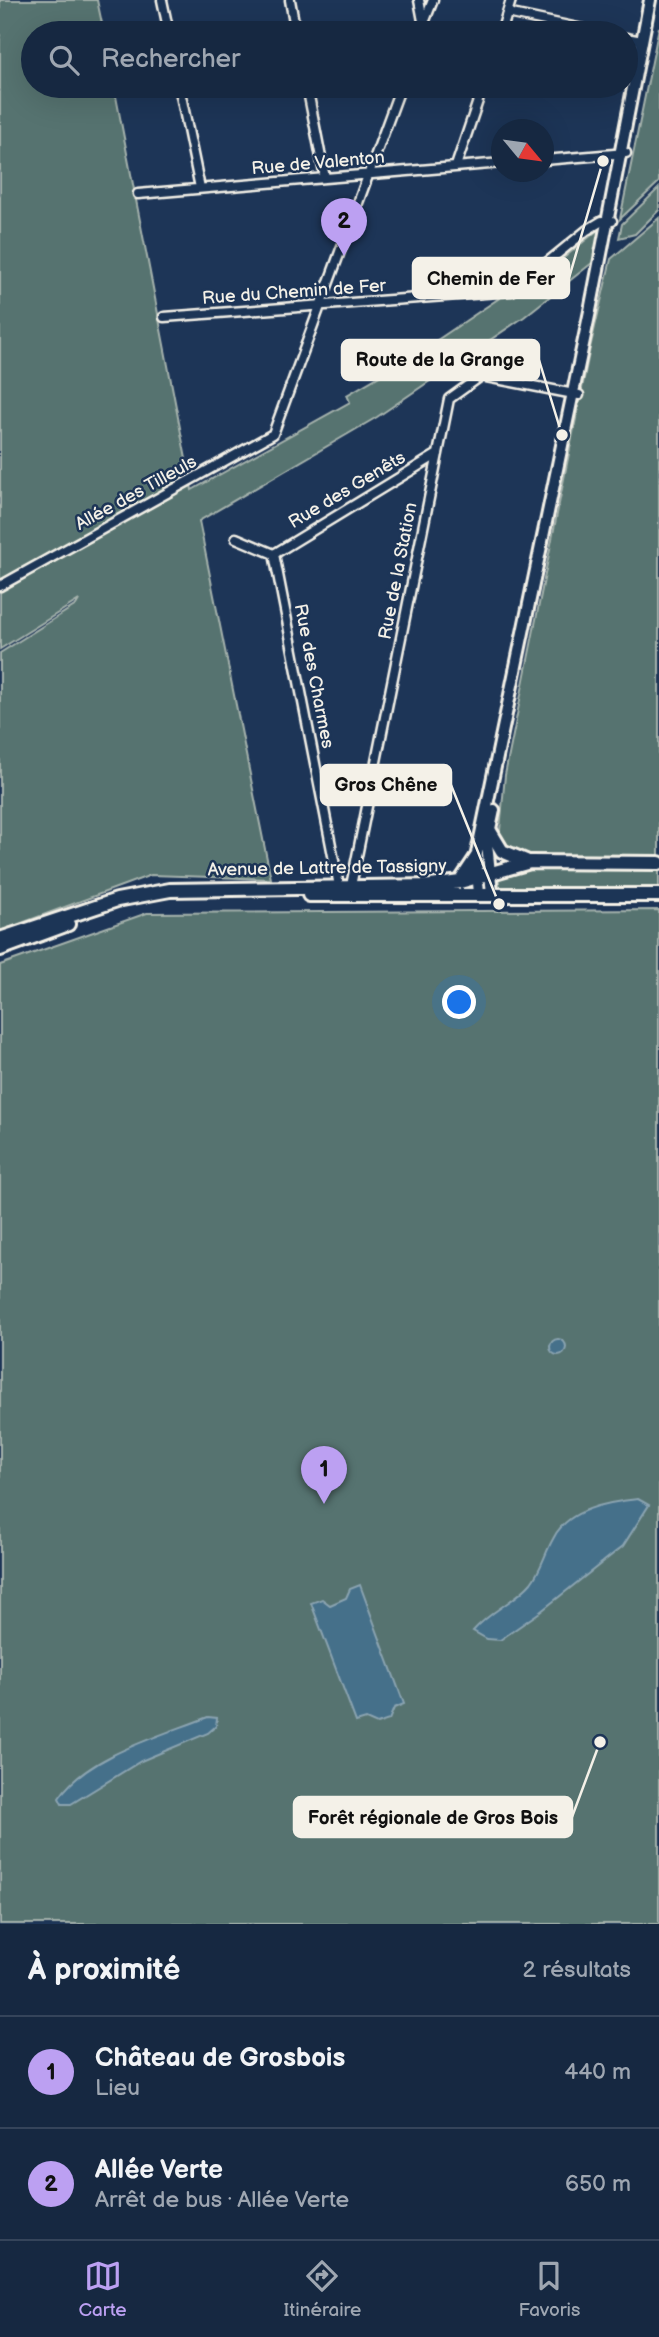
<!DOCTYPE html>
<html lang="fr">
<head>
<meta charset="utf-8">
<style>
  body { margin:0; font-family:"Balsamiq Sans",sans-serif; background:#23344c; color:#f1f3f6 }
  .compass { position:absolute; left:491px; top:119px; width:63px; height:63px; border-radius:50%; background:#162841; box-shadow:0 7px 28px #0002; rotate:119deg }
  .you { position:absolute; left:460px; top:1003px; width:24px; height:24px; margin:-18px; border:5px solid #fff; border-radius:50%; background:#1a73e8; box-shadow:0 0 0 10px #1a73e833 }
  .badge { display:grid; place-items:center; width:46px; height:46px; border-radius:50%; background:#bca0f2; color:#111; font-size:23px; font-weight:700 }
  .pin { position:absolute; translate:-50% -58px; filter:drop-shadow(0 2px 4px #0008) }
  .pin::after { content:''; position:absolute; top:37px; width:24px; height:21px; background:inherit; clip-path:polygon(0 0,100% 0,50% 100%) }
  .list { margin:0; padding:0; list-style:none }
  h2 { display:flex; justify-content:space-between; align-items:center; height:91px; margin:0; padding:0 28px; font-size:30px }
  h2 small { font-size:23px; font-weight:400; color:#9ea6b1 }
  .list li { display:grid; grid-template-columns:46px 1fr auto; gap:21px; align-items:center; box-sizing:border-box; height:112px; padding:0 28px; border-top:2px solid #35445a }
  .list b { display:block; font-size:26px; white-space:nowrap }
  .list p { margin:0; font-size:23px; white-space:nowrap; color:#9ea6b1 }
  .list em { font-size:23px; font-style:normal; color:#9ea6b1 }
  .icon { flex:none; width:38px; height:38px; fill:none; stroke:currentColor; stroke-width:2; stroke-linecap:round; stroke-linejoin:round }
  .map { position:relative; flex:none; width:659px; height:1924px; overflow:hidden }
  .search { position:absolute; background:#162841; box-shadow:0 7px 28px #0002; left:21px; right:21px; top:21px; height:77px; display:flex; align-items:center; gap:18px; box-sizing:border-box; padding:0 24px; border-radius:38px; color:#9ea6b1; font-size:26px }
  .sheet { height:315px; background:#162841 }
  nav { display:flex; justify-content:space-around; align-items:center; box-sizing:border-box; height:98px; border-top:2px solid #35445a; background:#162841; font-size:19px; color:#9ea6b1 }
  nav a { display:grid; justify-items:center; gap:4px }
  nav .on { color:#bca0f2 }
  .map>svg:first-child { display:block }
  .green { fill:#567370; stroke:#a5b2ac; stroke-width:2 }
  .water { fill:#446f8a; stroke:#8aa3b0; stroke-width:2 }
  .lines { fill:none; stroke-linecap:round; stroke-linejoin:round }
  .minor-casing { stroke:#f4f1e8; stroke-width:13 }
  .secondary-casing { stroke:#f4f1e8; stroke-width:16 }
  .primary-casing { stroke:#f4f1e8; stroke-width:18 }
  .minor { stroke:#1d3557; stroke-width:8 }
  .secondary { stroke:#1d3557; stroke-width:10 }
  .primary { stroke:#1d3557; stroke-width:12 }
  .labels { text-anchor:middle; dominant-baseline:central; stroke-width:5; stroke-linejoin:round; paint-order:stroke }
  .street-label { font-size:18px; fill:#f4f1e8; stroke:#1d3557 }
  .leader { fill:none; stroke:#f4f1e8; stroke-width:2.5 }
  .callout-dot { fill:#f4f1e8; stroke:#1d3557; stroke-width:2.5 }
  .callout { fill:#f4f1e8; stroke:#f4f1e8; stroke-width:2.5 }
  .callout-label { font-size:19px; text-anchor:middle; font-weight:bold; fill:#111 }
</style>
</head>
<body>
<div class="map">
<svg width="659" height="1924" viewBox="0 0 659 1924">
  <rect width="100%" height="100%" fill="#1d3557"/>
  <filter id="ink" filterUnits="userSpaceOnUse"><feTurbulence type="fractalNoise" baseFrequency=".0143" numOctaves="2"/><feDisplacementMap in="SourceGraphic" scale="14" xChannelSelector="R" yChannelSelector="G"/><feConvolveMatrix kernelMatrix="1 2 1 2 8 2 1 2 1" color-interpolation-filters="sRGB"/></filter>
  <g filter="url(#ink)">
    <!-- green -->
    <path class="green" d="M0,0H97L104,33H33V86H114L192,490L350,402L347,395L412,357L504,295L523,291L598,230H603L597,259L524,317L377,417L199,521L271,879L151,875L0,931V653L76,605L79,600L0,649Z
      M659,27V182L620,219Z
      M659,188V210L635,234L619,238L622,224Z
      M659,218V859L525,854L507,849L499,841L505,775L590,348L611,259Z
      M659,869V888L500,890L498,876L518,870Z
      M659,910V1924H0V965L147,913Z"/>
    <!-- water -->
    <path class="water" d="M550 1347a8 8 0 1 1 16 0a8 8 0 1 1-16 0Z
      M638,1499L649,1505L623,1546L540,1612L500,1640L487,1639L473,1631C491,1610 516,1601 531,1583C541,1570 545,1553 553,1539C567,1509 608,1502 638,1499Z
      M360,1585L404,1704L394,1708L389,1720L377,1724L366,1719L356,1722L311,1603L322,1599L330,1605L346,1598L350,1589Z
      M208,1717L217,1718L216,1726L208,1733L141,1761L71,1804H62L59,1798C86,1756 163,1735 208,1717Z"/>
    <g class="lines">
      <defs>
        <path id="minor" d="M162,0L169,33
          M290,0L296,33
          M419,0L423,21
          M507,13L602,33
          M420,33L433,0
          M501,33L511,0
          M626,38L642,41
          M179,86L200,188
          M307,86L325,178
          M544,160L626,153
          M456,166L483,86
          M138,194L502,163
          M164,317L512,291L587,230L602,221H612
          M236,538L274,554
          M274,554L339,886
          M274,554L438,454
          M0,586L273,434L401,86
          M351,886L449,399L481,376L579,395"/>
        <path id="secondary" d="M479,894L476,858L590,311L650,0
          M492,894L487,843L494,810"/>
        <path id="primary" d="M490,831L502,851L526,861
          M460,882L476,858
          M309,895H659
          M0,939L117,900L170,890L431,886L460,882L530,862L659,863
          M0,949L68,924"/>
      </defs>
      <!-- minor casing -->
      <use href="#minor" class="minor-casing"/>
      <!-- secondary casing -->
      <use href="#secondary" class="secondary-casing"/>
      <!-- primary casing -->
      <use href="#primary" class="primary-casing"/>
      <!-- minor -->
      <use href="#minor" class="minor"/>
      <!-- secondary -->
      <use href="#secondary" class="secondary"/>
      <!-- primary -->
      <use href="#primary" class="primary"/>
    </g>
  </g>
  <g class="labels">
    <!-- street labels -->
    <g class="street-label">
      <text transform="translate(318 163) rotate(-5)">Rue de Valenton</text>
      <text transform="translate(294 292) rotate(-4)">Rue du Chemin de Fer</text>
      <text transform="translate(347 490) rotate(-31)">Rue des Genêts</text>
      <text transform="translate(136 493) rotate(-29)">Allée des Tilleuls</text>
      <text transform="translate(398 571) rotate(-79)">Rue de la Station</text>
      <text transform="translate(314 676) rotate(79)">Rue des Charmes</text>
      <text transform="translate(327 868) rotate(-1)">Avenue de Lattre de Tassigny</text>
    </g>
  </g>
  <!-- callouts -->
  <path class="leader" d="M603 161L569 278M562 435L539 360M499 904L451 785M600 1742L572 1817"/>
  <g class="callout-dot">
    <circle cx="603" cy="161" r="7"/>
    <circle cx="562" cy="435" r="7"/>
    <circle cx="499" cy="904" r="7"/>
    <circle cx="600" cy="1742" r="7"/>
  </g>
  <g class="callout">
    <rect x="413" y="258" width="156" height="40" rx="7"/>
    <rect x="342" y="340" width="197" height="40" rx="7"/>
    <rect x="321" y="765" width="130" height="40" rx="7"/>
    <rect x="294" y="1797" width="278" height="40" rx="7"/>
  </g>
  <g class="callout-label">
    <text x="491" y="285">Chemin de Fer</text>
    <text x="440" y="366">Route de la Grange</text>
    <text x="386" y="791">Gros Chêne</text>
    <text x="433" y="1824">Forêt régionale de Gros Bois</text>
  </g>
</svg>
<svg class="compass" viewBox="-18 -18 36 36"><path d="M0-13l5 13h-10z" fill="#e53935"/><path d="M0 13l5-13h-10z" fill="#9ea6b1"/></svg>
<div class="you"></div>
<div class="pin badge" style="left:324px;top:1504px">1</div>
<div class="pin badge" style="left:344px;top:256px">2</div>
<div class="search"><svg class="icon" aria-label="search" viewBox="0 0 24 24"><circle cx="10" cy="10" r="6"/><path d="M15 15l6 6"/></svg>Rechercher</div>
</div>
<section class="sheet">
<h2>À proximité<small>2 résultats</small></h2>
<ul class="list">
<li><span class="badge">1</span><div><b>Château de Grosbois</b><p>Lieu</p></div><em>440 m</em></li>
<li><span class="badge">2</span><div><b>Allée Verte</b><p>Arrêt de bus · Allée Verte</p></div><em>650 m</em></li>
</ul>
</section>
<nav>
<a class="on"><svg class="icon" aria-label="map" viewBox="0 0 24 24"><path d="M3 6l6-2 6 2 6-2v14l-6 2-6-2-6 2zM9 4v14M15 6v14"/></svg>Carte</a>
<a><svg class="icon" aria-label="directions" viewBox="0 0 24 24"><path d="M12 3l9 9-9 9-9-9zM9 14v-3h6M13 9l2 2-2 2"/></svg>Itinéraire</a>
<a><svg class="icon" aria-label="saved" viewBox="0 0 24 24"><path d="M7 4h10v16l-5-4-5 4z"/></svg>Favoris</a>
</nav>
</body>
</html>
